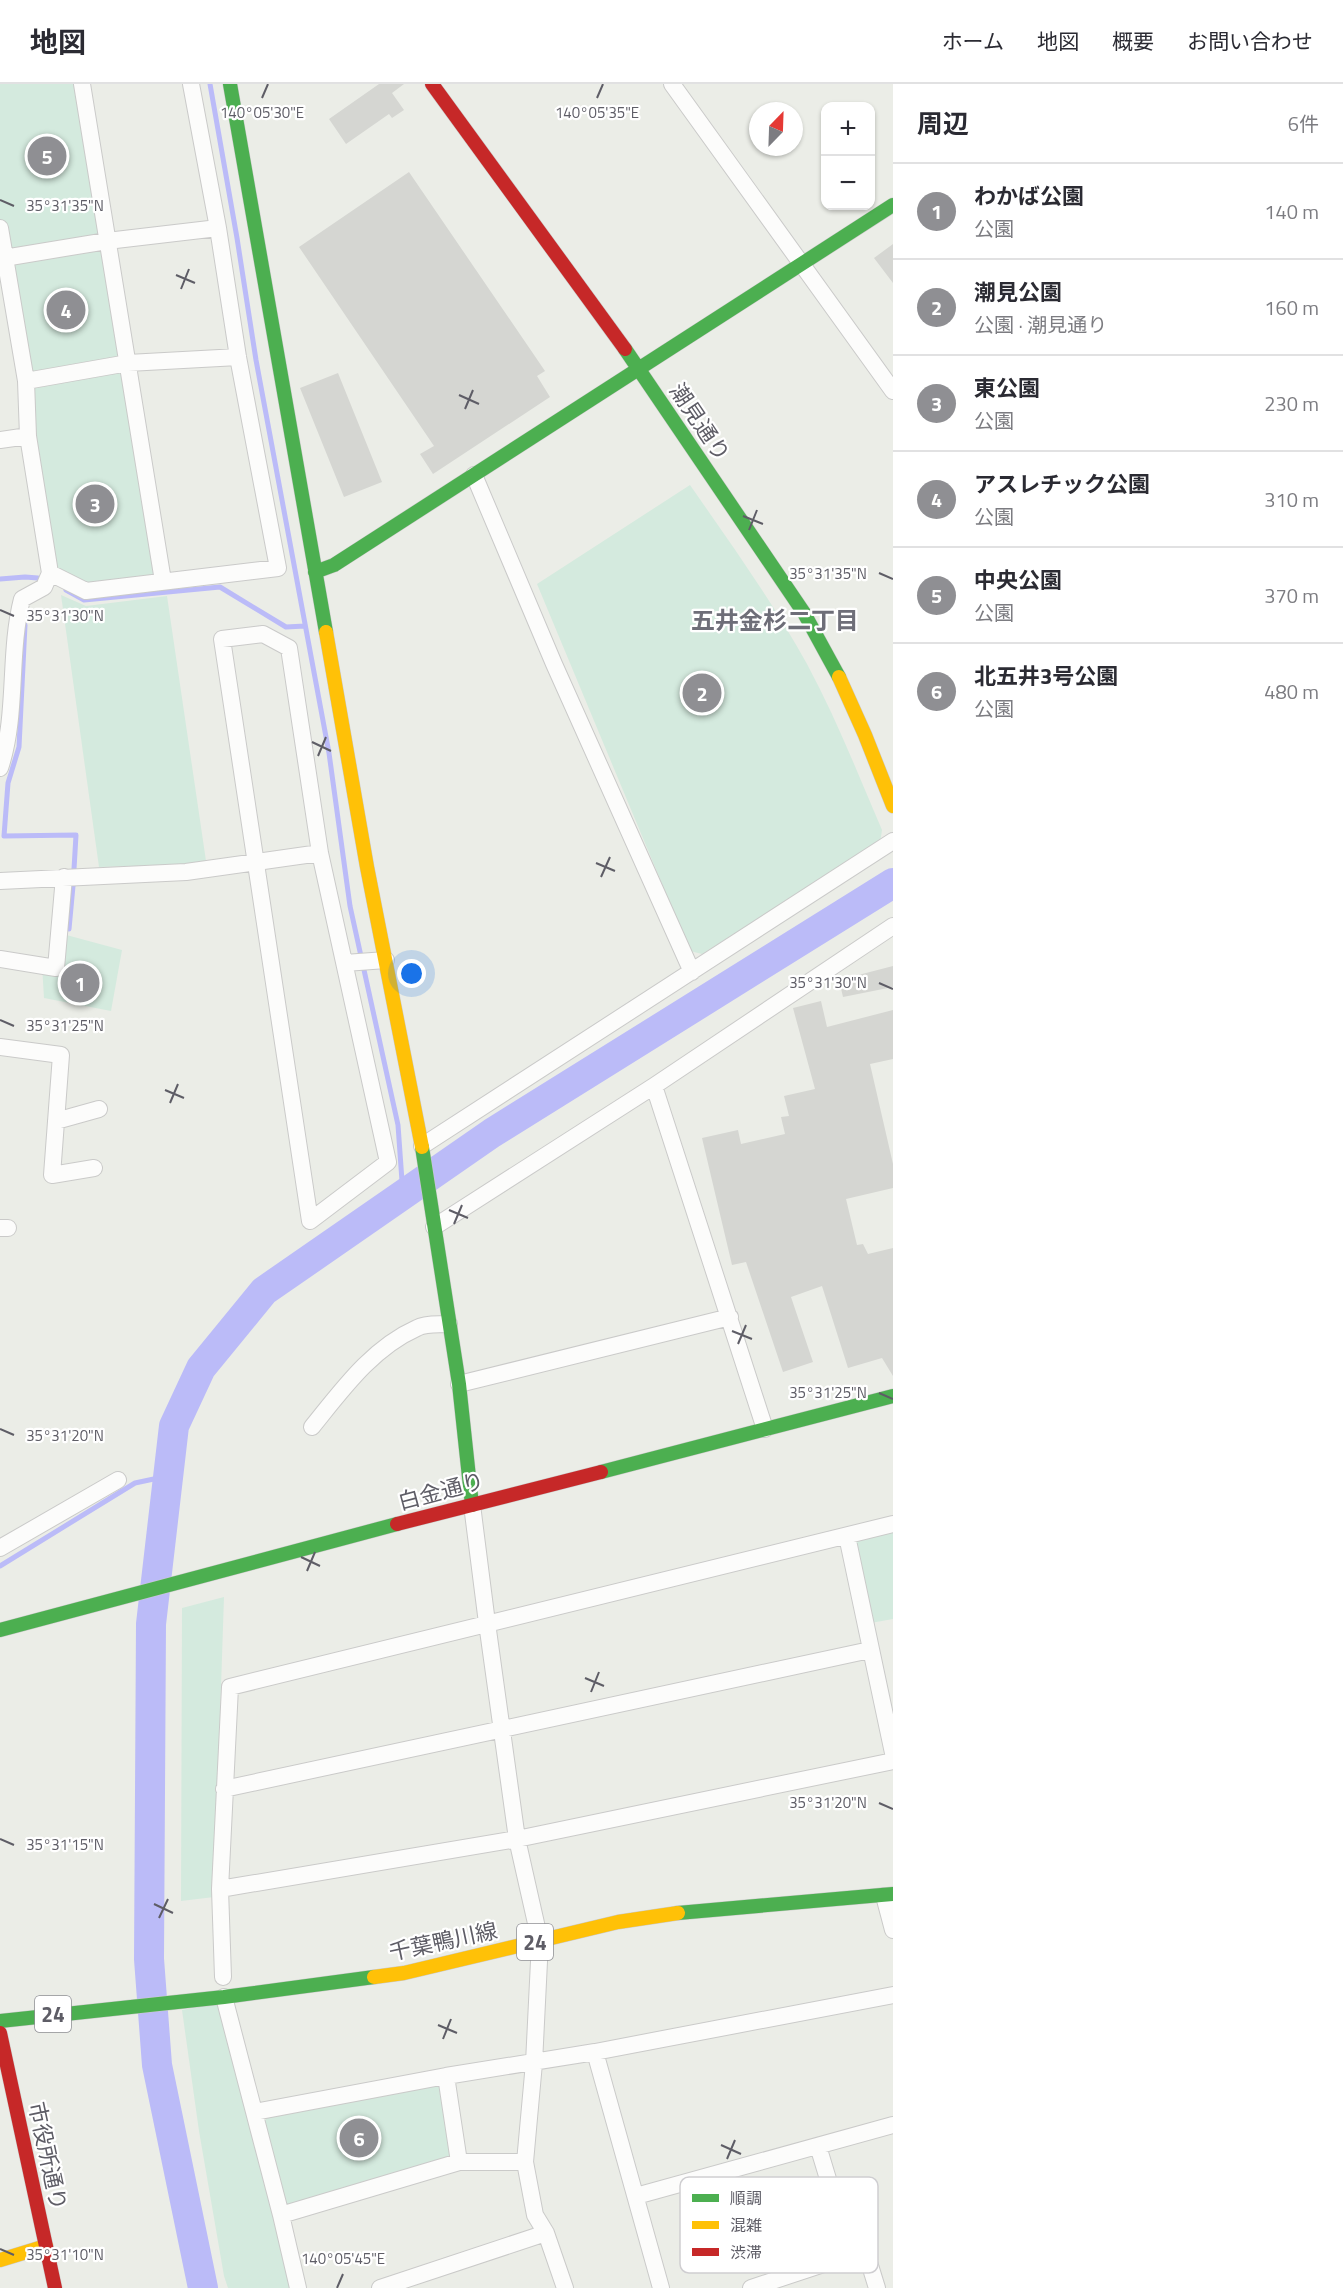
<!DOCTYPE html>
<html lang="ja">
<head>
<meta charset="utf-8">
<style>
  body { margin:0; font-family:"Titillium Web","Noto Sans JP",sans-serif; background:#f2f2f3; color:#2b2b33 }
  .controls { position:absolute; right:18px; top:18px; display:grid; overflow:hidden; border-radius:12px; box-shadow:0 2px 4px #0004 }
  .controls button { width:54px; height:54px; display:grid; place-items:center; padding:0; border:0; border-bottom:2px solid #e1e1e2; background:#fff; color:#2b2b33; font:30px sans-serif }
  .compass { position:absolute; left:749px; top:18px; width:54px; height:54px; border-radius:50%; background:#fff; box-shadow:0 2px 4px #0004; rotate:23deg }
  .you { position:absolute; left:412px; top:890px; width:21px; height:21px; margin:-15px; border:4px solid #fff; border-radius:50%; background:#1a73e8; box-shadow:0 0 0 9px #1a73e833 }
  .badge { display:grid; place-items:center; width:39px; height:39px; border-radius:50%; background:#8f8f93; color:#fff; font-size:20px; font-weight:700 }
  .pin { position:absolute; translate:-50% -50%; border:3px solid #fff; box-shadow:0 2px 6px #0006 }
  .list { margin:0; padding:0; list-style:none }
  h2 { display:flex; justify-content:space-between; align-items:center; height:78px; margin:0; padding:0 24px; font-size:26px }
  h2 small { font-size:20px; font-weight:400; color:#7c7c81 }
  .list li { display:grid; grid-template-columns:39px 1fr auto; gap:18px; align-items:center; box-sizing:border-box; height:96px; padding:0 24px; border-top:2px solid #e1e1e2 }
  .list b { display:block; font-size:22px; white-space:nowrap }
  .list p { margin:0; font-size:20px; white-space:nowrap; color:#7c7c81 }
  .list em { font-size:20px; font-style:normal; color:#7c7c81 }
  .map { position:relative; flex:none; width:893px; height:2204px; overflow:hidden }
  header { display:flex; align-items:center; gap:36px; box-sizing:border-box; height:84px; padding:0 30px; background:#fff; border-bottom:2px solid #e1e1e2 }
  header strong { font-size:28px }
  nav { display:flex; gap:33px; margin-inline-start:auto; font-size:21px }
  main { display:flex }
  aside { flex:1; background:#fff }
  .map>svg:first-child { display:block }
  .green { fill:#d4eade }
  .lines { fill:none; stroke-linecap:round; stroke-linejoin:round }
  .stream { stroke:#bbbbf8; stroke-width:5 }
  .river { stroke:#bbbbf8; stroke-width:30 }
  .building { fill:#d5d6d2 }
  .street-casing { stroke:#cacac9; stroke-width:18 }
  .fast-casing { stroke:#cbcaca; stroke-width:15 }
  .slow-casing { stroke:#cbcaca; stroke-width:15 }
  .jam-casing { stroke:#cbcaca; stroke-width:15 }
  .street { stroke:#fcfcfb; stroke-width:16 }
  .fast { stroke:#4caf50; stroke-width:14 }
  .slow { stroke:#ffc107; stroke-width:14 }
  .jam { stroke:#c62828; stroke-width:14 }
  .ticks { fill:none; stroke:#5e5d66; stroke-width:2 }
  .labels { text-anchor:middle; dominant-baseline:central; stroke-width:4.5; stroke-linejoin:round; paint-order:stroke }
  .shield { fill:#fff; stroke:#8e8e94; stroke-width:1.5 }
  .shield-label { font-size:21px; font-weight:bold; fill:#5e5d66 }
  .street-label { font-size:22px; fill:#5e5d66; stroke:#fff }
  .neighbourhood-label { font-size:24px; font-weight:bold; fill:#6e6e78; stroke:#fff }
  .key { fill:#fff; stroke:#cfced1; stroke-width:1.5 }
  .key-label { font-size:16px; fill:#5e5d66 }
  .ticks-label { font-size:15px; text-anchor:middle; fill:#5e5d66; stroke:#fff; stroke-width:4.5; stroke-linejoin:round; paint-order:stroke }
</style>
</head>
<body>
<header>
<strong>地図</strong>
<nav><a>ホーム</a><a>地図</a><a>概要</a><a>お問い合わせ</a></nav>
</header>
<main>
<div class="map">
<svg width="893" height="2204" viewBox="0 0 893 2204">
  <rect width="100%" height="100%" fill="#ebede7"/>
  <!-- green -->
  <path class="green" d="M0,0H82L163,497L86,507L50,489L0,144Z
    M690,401C731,460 772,517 807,580C836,634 858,690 882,746L880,759L702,870L690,867L537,500Z
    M61,511L86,522L167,512L206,777L176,781L99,783Z
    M59,849L122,866L111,927L44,914L42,881L56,883Z
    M893,1440V1535L865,1540L847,1452Z
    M224,1513L214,1813L181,1817L182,1524Z
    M221,1919L292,2204H228L224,2192L199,2047L182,1926Z
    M436,2001L443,2004L453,2067L449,2072L292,2122L282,2118L264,2041L266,2034Z"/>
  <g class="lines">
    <!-- stream -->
    <path class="stream" d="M210,0L237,154L256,276L329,669L350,822L398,1041L403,1111
      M0,495L25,493L38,494
      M66,506L84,516L220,503L286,543L305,542
      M25,541L19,663L8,699L4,752L76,751L74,785
      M69,845L73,802
      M0,1482L135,1399L168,1392"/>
    <!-- river -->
    <path class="river" d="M203,2204L157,1981L149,1875L151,1540L174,1342L201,1284L264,1207L492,1049L893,799"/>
  </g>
  <!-- building -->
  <path class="building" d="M379,0H404L392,9L404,26L392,34L389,30L346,60L329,35Z
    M409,88L545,287L537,292L550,313L433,390L420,370L434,362L299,163Z
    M893,160V199L874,174Z
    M338,289L382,398L344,413L300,304Z
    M893,882V903L843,913L839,896Z
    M821,917L827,943L893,926V975L870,980L893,1080V1104L846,1115L857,1161L863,1160L868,1170L893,1164V1292L882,1274L848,1284L822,1202L791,1213L813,1278L783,1288L746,1178L732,1181L702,1054L738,1046L741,1060L785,1050L781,1033L789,1032L784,1012L815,1005L793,924Z"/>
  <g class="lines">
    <defs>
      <path id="street" d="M82,0L163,497
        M672,0L893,307
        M0,144L26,297L28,352L50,489L44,503L22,515C8,570 18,630 0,684
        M4,174L107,157L218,144
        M26,297L128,279L238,273
        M0,356L28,352
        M474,391L554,580L692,888
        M50,489L86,507L278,484L238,273L218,144L191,0
        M263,550L289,564L320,769L388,1078L310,1137L222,555Z
        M0,797L186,788L320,769
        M0,875L56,884L64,793
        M345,879L386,876
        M0,963L61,971L52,1091L94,1084
        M654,1002L765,1345
        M56,1037L99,1025
        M422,1062L893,757
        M434,1143L654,1002L893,842
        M0,1144H8
        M459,1300L730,1233
        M312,1343C342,1306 372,1264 417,1244C426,1239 440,1241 449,1240
        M472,1421L487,1539L517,1755L540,1857L534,1979L525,2078L535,2131L546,2149L565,2204
        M847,1452L893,1669
        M0,1464L118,1396
        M224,1705L870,1566
        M220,1805L517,1755L893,1677
        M884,1812L893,1846
        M223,1893L220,1805L230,1603L893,1440
        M224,1913L281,2131L298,2204
        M595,1968L661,2204
        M446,1992L459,2078
        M255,2028L446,1992L595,1968L893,1911
        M818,2062L851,2171L868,2175L877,2204
        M636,2112L893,2041
        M281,2131L459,2078H525
        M380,2204L546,2149
        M751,2204L851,2171"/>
      <path id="fast" d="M230,0L326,548
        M625,265L804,529L839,593
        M315,488L334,481L893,121
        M422,1063L459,1300L472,1421
        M601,1388L893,1312
        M0,1546L397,1440
        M678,1829L893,1810
        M0,1937L224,1913L374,1893"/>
      <path id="slow" d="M326,548L367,783L422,1063
        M839,593L865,651L893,722
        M374,1893L404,1889L618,1838L678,1829
        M0,2176L46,2162"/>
      <path id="jam" d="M432,0L625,265
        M397,1440L601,1388
        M0,1949L55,2204"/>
    </defs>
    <!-- street casing -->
    <use href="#street" class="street-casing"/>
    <!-- fast casing -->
    <use href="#fast" class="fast-casing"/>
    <!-- slow casing -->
    <use href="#slow" class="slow-casing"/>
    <!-- jam casing -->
    <use href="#jam" class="jam-casing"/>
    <!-- street -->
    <use href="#street" class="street"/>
    <!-- fast -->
    <use href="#fast" class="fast"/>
    <!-- slow -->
    <use href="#slow" class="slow"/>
    <!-- jam -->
    <use href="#jam" class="jam"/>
  </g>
  <!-- ticks -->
  <path class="ticks" d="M262,14L268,0M597,14L603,0M0,116L14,122M176,191L195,199M181,205L189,185M459,311L479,320M465,325L473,306M743,432L763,440M749,446L757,426M879,489L893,495M0,526L14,532M312,658L331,667M318,672L326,653M596,779L615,787M601,793L610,773M879,899L893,905M0,936L14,942M165,1006L184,1014M170,1019L178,1000M449,1126L468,1134M454,1140L462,1121M732,1247L752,1255M738,1260L746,1241M879,1309L893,1315M0,1345L14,1351M301,1473L320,1482M307,1487L315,1468M585,1594L604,1602M591,1608L599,1588M879,1719L893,1725M0,1755L14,1761M154,1820L173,1829M159,1834L168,1815M438,1941L457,1949M443,1955L451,1935M721,2061L741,2070M727,2075L735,2056M0,2165L14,2171M337,2204L343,2190"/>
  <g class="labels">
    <!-- shield labels -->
    <g class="shield">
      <rect x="517" y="1840" width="36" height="36" rx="4.5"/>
      <rect x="35" y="1912" width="36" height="36" rx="4.5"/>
    </g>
    <g class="shield-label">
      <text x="535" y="1858">24</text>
      <text x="53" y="1930">24</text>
    </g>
    <!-- street labels -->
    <g class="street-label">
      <text transform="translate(700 338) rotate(56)">潮見通り</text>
      <text transform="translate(441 1407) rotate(-15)">白金通り</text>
      <text transform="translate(443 1857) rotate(-12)">千葉鴨川線</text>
      <text transform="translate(48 2072) rotate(78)">市役所通り</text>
    </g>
    <!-- neighbourhood labels -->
    <g class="neighbourhood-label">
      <text x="775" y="536">五井金杉二丁目</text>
    </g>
  </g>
  <!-- legend -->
  <rect x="680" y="2093" width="198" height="96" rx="9" class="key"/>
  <rect x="692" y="2110" width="27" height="8" fill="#4caf50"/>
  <rect x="692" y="2137" width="27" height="8" fill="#ffc107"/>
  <rect x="692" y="2164" width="27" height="8" fill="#c62828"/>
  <g class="key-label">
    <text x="730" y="2120">順調</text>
    <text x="730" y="2147">混雑</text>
    <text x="730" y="2174">渋滞</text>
  </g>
  <g class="ticks-label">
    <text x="262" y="34">140°05'30"E</text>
    <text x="597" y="34">140°05'35"E</text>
    <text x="65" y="127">35°31'35"N</text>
    <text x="828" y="495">35°31'35"N</text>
    <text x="65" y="537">35°31'30"N</text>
    <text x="828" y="904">35°31'30"N</text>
    <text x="65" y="947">35°31'25"N</text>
    <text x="828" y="1314">35°31'25"N</text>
    <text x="65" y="1357">35°31'20"N</text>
    <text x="828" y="1724">35°31'20"N</text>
    <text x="65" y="1766">35°31'15"N</text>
    <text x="65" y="2176">35°31'10"N</text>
    <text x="343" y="2180">140°05'45"E</text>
  </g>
</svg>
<div class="controls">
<button>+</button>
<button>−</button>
</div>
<svg class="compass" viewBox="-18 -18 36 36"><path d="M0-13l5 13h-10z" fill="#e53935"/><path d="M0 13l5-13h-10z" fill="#7c7c81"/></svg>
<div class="you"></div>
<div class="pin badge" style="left:80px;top:899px">1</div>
<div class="pin badge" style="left:702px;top:609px">2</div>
<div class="pin badge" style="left:95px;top:420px">3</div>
<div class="pin badge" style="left:66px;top:226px">4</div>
<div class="pin badge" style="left:47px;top:72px">5</div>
<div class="pin badge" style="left:359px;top:2054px">6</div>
</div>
<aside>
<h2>周辺<small>6件</small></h2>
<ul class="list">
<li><span class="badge">1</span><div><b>わかば公園</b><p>公園</p></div><em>140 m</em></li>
<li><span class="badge">2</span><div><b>潮見公園</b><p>公園 · 潮見通り</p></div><em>160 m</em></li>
<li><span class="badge">3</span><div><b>東公園</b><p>公園</p></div><em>230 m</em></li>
<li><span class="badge">4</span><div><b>アスレチック公園</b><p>公園</p></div><em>310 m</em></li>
<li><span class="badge">5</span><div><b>中央公園</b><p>公園</p></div><em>370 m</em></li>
<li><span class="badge">6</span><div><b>北五井3号公園</b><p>公園</p></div><em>480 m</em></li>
</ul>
</aside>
</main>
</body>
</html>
